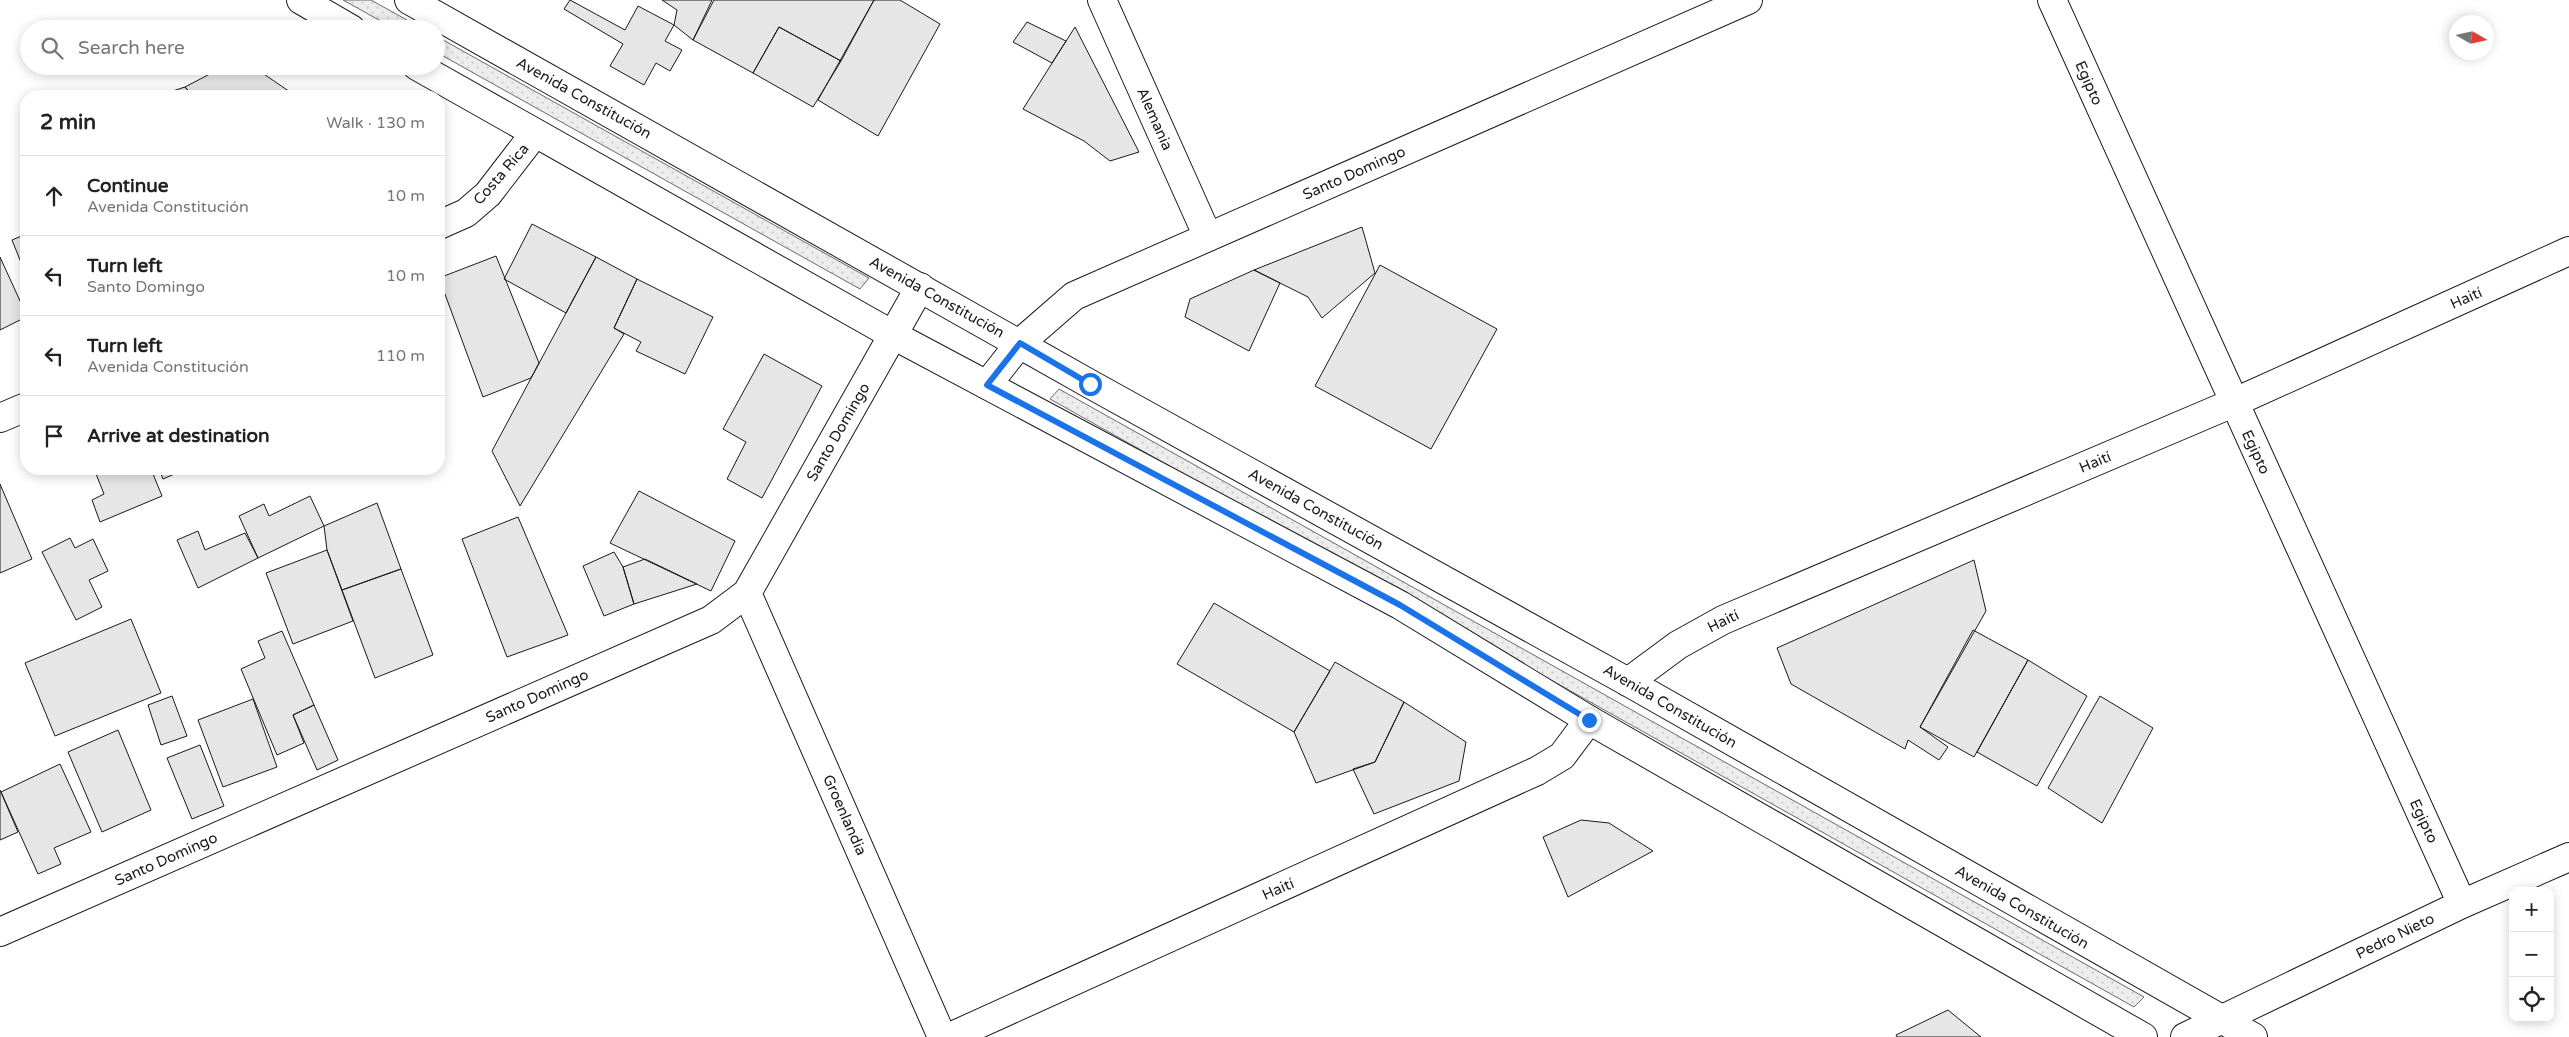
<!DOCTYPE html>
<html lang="en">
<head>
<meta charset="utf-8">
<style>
  body { margin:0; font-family:"Varela Round",sans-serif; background:#f6f6f6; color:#222 }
  .controls { position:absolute; right:15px; bottom:15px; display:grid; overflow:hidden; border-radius:10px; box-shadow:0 2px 12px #0003 }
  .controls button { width:45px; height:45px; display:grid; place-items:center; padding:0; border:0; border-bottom:1px solid #e0e0e0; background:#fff; color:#222; font:25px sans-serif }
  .compass { position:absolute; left:2449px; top:15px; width:45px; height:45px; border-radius:50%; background:#fff; box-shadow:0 2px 12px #0003; rotate:99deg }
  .stop { position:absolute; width:15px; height:15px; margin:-11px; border:4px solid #1a73e8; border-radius:50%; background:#fff }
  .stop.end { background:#1a73e8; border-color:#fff; box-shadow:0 1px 5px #0008 }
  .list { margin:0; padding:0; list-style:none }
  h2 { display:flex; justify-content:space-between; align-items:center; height:65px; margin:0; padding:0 20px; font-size:21px }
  h2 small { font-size:16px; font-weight:400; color:#767676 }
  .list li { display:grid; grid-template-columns:32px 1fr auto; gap:15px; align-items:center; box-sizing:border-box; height:80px; padding:0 20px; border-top:1px solid #e0e0e0 }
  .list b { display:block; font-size:19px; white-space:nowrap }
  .list p { margin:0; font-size:16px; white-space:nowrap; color:#767676 }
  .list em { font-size:16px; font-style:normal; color:#767676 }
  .icon { flex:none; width:28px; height:28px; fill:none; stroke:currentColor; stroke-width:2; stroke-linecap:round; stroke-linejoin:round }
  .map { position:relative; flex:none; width:2569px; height:1037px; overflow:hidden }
  .search { position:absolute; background:#fff; box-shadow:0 2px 12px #0003; left:20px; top:20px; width:425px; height:55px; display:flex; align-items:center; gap:12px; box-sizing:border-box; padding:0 18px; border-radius:28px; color:#767676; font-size:19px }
  .panel { position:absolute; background:#fff; box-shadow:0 2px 12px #0003; left:20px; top:90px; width:425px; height:385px; border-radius:20px }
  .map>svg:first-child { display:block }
  .grass { fill:url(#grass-dots); stroke:#6a6a6a }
  .building { fill:#e6e6e6; stroke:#1a1a1a }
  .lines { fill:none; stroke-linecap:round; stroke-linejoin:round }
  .minor-casing { stroke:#1a1a1a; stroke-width:30 }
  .major-casing { stroke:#1a1a1a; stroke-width:30 }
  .minor { stroke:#fff; stroke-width:28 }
  .major { stroke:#fff; stroke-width:28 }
  .route { stroke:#1a73e8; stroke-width:6 }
  .labels { text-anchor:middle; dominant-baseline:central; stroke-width:4; stroke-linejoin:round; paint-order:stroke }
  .street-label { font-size:15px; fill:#1a1a1a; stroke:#fff }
</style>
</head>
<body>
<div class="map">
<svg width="2569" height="1037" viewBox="0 0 2569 1037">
  <defs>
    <pattern id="grass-dots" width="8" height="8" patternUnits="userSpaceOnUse" patternTransform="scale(1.25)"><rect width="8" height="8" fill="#ededed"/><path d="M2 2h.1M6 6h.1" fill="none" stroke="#cbcbcb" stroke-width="1.8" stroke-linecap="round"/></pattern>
  </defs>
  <rect width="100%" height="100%" fill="#fff"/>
  <!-- grass -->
  <path class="grass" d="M343,0H371L423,29H395Z
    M436,36L869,278L860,289L436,52Z
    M1059,389L2144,997L2134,1007L1050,399Z"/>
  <!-- building -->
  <path class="building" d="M570,0L625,30L638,6L674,25L665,41L682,50L670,71L656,63L644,85L610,66L623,44L564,9Z
    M662,0H712L693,40L674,25L677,10Z
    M714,0H874L841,61L779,27L753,73L693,40Z
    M874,0H900L940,24L878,136L818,100Z
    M1027,22L1066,41L1052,63L1013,42Z
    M779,27L841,61L813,107L753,73Z
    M1075,27L1139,152L1110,161L1084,141L1023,109Z
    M225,66H252L296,96H193L185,87Z
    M185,87L193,96H157Z
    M532,224L596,257L566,313L504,279Z
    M1362,227L1375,273L1322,318L1308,297L1254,270Z
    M26,234V275L12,240Z
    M496,256L539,363L531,378L483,397L439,278Z
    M0,257L26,314V317L0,330Z
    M596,257L637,279L614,328L624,334L520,506L492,451Z
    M1380,265L1497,329L1431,449L1315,386Z
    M1254,270L1280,283L1249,351L1185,317L1190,299Z
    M637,279L713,317L685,374L636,351L641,342L614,328Z
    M764,354L822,386L762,498L727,479L746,442L723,429Z
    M94,469H151L162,496L100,522L92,500L104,494Z
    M159,469H186L163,479Z
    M0,484L32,559L0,573Z
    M639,491L735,541L711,591L610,543Z
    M310,496L324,526L258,558L239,516L264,504L269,516Z
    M377,503L401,569L342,590L327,550L324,526Z
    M518,517L568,635L507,657L462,539Z
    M198,531L205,550L245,533L258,558L198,588L177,540Z
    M70,538L75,548L93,539L108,571L89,580L102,607L76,620L42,552Z
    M327,550L353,621L293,644L266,573Z
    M614,552L623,567L634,604L604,616L583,566Z
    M645,559L697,584L634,604L623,567Z
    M1974,560L1986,611L1920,727L1948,747L1939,760L1908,740L1905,749L1791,684L1777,648Z
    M401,569L433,655L375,678L342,590Z
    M1214,603L1330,671L1294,732L1177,664Z
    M131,619L161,693L55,736L25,663Z
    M1973,630L2028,660L1974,757L1920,727Z
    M282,631L314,705L293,715L304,743L277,755L241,669L265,658L258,641Z
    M2028,660L2087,696L2037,786L1977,752Z
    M1335,662L1404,702L1375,762L1316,783L1294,732Z
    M172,696L187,736L161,745L148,705Z
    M2100,696L2153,728L2102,823L2048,788Z
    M253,699L277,767L223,787L198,720Z
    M1404,702L1466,742L1459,781L1374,814L1353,769L1375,762Z
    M314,705L338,760L317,770L293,715Z
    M118,730L151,810L102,832L68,752Z
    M200,745L224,806L192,819L167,758Z
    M60,764L91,832L54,848L61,864L38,874L1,792Z
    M0,790L18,832L0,840Z
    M1581,820L1609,823L1653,851L1568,897L1543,837Z
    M1948,1010L1981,1037H1897L1896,1035Z"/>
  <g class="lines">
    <defs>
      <path id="minor" d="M1102,0L1208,237
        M2052,0L2462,904
        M439,225L466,213L488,194L535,133
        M987,385L1020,343L1074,296L1748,0
        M0,418L26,407
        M747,593L942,1037
        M1628,682L1678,645L1723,620L2233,403L2569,251
        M0,932L711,620L747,593L920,287
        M950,1037L1537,771L1562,756L1589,720
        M2185,1037L2462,904L2569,857"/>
      <path id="major" d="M301,0L351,29
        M409,0L1090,384L1628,682L2253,1037
        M417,66L893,335L1400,605L1589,720L2143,1037"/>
    </defs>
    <!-- minor casing -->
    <use href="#minor" class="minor-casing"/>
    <!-- major casing -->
    <use href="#major" class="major-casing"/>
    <!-- minor -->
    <use href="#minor" class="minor"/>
    <!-- major -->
    <use href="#major" class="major"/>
  </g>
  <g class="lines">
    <!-- route -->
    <path class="route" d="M1090,384L1020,343L987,385L1400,605L1589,720"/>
  </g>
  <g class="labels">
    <!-- street labels -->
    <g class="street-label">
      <text transform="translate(2089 83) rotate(66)">Egipto</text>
      <text transform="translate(584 98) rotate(29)">Avenida Constitución</text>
      <text transform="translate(1155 119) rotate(66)">Alemania</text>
      <text transform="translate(1354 173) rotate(-24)">Santo Domingo</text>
      <text transform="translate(501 174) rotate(-49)">Costa Rica</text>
      <text transform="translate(937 297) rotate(29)">Avenida Constitución</text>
      <text transform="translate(2466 298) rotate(-24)">Haití</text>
      <text transform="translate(838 432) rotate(-60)">Santo Domingo</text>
      <text transform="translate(2256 452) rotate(65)">Egipto</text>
      <text transform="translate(2095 462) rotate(-23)">Haití</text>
      <text transform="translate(1316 509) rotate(29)">Avenida Constitución</text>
      <text transform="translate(1723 621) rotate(-26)">Haití</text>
      <text transform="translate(537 696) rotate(-24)">Santo Domingo</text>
      <text transform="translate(1670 706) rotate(30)">Avenida Constitución</text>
      <text transform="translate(845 815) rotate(66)">Groenlandia</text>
      <text transform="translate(2424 821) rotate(65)">Egipto</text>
      <text transform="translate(166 859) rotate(-24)">Santo Domingo</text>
      <text transform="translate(1278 889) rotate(-24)">Haití</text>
      <text transform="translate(2022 907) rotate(30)">Avenida Constitución</text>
      <text transform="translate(2395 936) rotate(-26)">Pedro Nieto</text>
    </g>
  </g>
</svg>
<div class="controls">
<button>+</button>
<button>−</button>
<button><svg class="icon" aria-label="locate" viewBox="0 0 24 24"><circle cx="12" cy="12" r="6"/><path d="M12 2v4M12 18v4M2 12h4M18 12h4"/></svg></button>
</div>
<svg class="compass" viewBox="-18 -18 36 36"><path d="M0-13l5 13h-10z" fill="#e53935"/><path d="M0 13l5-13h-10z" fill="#767676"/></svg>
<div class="stop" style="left:1090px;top:384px"></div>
<div class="stop end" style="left:1589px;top:720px"></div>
<div class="search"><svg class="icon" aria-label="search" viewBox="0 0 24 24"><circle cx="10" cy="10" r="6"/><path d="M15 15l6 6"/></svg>Search here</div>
<section class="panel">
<h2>2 min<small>Walk · 130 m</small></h2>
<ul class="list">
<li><svg class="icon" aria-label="ahead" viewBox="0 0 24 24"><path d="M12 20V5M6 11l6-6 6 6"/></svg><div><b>Continue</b><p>Avenida Constitución</p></div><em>10 m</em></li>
<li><svg class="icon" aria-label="left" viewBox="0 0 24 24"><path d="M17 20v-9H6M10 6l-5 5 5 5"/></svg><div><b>Turn left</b><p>Santo Domingo</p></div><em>10 m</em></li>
<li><svg class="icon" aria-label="left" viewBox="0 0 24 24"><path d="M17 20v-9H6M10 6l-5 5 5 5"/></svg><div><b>Turn left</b><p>Avenida Constitución</p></div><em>110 m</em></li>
<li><svg class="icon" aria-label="arrive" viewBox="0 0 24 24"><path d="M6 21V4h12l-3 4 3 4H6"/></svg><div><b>Arrive at destination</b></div></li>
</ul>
</section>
</div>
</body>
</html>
